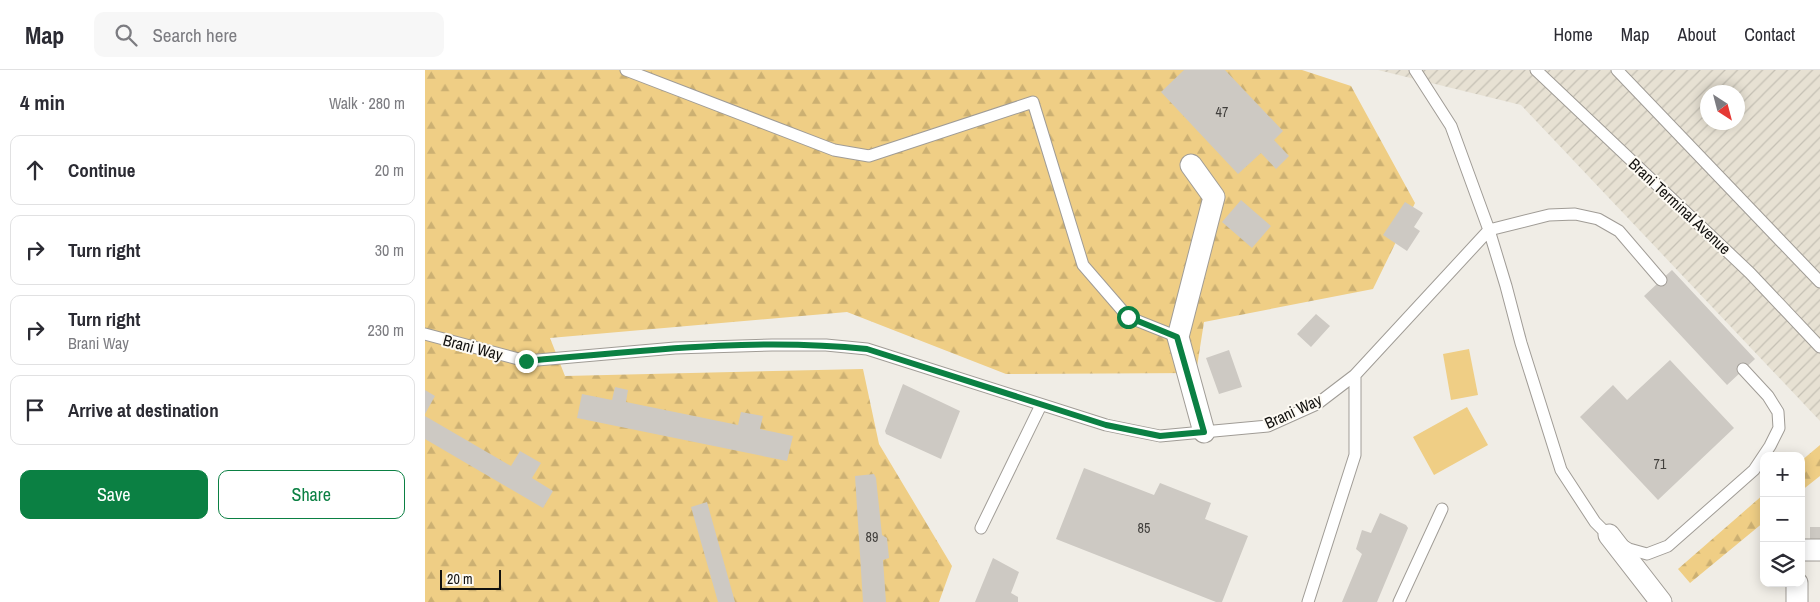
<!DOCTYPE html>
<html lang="en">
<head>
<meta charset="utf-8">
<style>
  body { margin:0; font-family:"Archivo Narrow",sans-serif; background:#f7f7f7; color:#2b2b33 }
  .controls { position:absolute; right:15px; bottom:15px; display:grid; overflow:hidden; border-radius:10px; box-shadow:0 2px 12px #0003 }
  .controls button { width:45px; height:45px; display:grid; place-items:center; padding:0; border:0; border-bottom:1px solid #e1e1e2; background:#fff; color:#2b2b33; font:25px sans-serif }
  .compass { position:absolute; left:1275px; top:15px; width:45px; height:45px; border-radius:50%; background:#fff; box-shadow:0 2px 12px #0003; rotate:144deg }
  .scale { position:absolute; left:15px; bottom:12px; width:61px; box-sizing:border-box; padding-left:5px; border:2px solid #12110f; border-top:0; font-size:14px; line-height:18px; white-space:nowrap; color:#12110f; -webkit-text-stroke:4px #fdfaf3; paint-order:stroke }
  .stop { position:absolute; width:15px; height:15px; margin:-11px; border:4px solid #0b8043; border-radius:50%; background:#fff }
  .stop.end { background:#0b8043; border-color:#fff; box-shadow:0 1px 5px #0008 }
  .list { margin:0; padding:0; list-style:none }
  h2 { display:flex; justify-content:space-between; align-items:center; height:65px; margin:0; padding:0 20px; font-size:21px }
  h2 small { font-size:16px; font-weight:400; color:#7c7c81 }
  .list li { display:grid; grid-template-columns:32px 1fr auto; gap:15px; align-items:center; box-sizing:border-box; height:70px; margin:0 10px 10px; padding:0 10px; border:1px solid #e1e1e2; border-radius:10px }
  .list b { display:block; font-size:19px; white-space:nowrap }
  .list p { margin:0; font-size:16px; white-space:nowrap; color:#7c7c81 }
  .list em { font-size:16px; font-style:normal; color:#7c7c81 }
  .actions { display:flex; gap:10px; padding:15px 20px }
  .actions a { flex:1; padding:11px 0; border:1px solid #0b8043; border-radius:10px; text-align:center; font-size:18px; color:#0b8043 }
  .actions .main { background:#0b8043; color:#fff }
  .icon { flex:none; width:28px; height:28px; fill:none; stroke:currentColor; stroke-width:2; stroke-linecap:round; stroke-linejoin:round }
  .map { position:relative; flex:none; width:1395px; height:532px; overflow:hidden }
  header { display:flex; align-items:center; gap:30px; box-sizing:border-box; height:70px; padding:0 25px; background:#fff; border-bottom:1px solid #e1e1e2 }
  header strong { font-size:24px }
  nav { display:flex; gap:28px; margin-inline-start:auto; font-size:18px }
  .search { width:350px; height:45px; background:#f7f7f7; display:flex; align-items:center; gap:12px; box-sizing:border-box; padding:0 18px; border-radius:10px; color:#7c7c81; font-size:19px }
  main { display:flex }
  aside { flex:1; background:#fff }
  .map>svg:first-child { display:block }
  .industrial { fill:url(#industrial-furrows); fill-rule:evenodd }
  .forest { fill:url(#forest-firs) }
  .park { fill:#efce85 }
  .building { fill:#cdc9c3 }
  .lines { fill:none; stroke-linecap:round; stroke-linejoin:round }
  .lane-casing { stroke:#a09c96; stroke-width:13 }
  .street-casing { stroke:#a09c96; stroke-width:23 }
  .lane { stroke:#fff; stroke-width:11 }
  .street { stroke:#fff; stroke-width:21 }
  .route { stroke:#0b8043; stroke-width:6 }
  .labels { text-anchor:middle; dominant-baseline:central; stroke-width:4; stroke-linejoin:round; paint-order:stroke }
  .number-label { font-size:14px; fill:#413f3c }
  .street-label { font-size:16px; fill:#12110f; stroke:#fdfaf3 }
</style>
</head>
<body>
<header>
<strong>Map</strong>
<div class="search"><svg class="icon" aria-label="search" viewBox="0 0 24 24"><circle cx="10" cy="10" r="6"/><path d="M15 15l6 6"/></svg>Search here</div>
<nav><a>Home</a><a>Map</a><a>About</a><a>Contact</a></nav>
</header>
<main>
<aside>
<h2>4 min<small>Walk · 280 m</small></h2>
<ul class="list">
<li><svg class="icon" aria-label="ahead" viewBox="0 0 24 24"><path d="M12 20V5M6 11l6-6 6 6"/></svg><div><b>Continue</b></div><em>20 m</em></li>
<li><svg class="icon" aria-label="right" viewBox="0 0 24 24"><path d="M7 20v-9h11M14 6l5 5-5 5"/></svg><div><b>Turn right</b></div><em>30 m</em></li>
<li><svg class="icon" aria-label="right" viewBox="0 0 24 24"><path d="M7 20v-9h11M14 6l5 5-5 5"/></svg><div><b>Turn right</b><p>Brani Way</p></div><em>230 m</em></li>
<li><svg class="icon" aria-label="arrive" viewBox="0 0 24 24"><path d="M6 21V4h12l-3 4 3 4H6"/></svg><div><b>Arrive at destination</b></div></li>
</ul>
<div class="actions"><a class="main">Save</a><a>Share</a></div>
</aside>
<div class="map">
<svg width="1395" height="532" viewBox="0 0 1395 532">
  <defs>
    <pattern id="industrial-furrows" width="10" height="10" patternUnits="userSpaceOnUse" patternTransform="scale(1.25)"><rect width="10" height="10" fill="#e7e1d3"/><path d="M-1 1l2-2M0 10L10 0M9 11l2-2" fill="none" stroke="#c5c0b4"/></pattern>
    <pattern id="forest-firs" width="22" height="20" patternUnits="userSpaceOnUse" patternTransform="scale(1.25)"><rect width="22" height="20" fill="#efce85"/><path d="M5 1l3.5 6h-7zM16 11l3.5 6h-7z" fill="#ccb072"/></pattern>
  </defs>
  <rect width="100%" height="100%" fill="#f0ede6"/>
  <!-- industrial -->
  <path class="industrial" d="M953,0H1395V351L1096,35ZM1282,22H1312V52H1282Z"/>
  <!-- forest -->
  <path class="forest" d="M0,0H877L926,16L990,133L948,219L779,252L771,303L581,304L422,242L125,268L140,306L438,299L454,374L527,496L514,532H0Z
    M1395,375V406L1376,421V391Z
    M1339,424V452L1265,513L1253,499Z"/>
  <!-- park -->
  <path class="park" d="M1044,279L1053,325L1026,330L1018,284Z
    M1042,337L1063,375L1009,405L988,367Z"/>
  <!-- building -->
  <path class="building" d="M759,0H800L858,61L849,70L864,86L851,99L836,83L813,104L736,22Z
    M816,130L846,156L827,178L797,152Z
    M980,132L998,143L989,157L995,161L982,181L958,165Z
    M1247,200L1330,289L1302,315L1219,226Z
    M891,244L905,256L886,277L872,264Z
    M804,280L817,317L794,324L781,288Z
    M1245,290L1309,358L1233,430L1155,347L1188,315L1202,330Z
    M478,314L535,341L516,389L461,364L460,361Z
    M190,317L203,320L201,332L313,355L316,342L338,346L335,359L368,366L362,391L152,348L157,324L187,330Z
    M0,320L10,326L0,344Z
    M0,346L86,396L95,381L116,393L107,408L128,421L118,438L0,369Z
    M659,398L729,425L735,413L786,433L780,449L823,466L797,532H791L631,469Z
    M449,404L451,408L457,465L462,468L464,488L458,490L461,532H438L430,406Z
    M282,432L310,532H293L266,437Z
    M955,443L981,455L983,458L952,532H917L937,484L931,479L937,460L946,463Z
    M1385,457H1395V469H1385Z
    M568,488L594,502L586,523L593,527V532H550Z"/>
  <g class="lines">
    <defs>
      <path id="lane" d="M201,0L409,80L444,86L608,32L658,195L703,247L753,267
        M990,0L1026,56L1064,160L1081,216L1096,273L1136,400L1170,452L1186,468L1204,479L1222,484L1243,476L1329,400L1345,376L1354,358L1353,342L1343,326L1318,299
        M1111,0L1325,203L1395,277
        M1192,0L1395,212
        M1064,160L1124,145L1150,144L1173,149L1194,161L1236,210
        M0,264L101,291L250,278L347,275H401L442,279L681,355L735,366L843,356L892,334L930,305L1064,160
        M556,458L616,335
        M883,532L930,385V305
        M974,532L1017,439"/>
      <path id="street" d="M766,95L789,127L753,267L779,362
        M1184,465L1236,532
        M1376,480H1395
        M1372,532V513"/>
    </defs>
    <!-- lane casing -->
    <use href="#lane" class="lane-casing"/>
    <!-- street casing -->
    <use href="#street" class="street-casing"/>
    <!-- lane -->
    <use href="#lane" class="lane"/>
    <!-- street -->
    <use href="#street" class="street"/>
  </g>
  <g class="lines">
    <!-- route -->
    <path class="route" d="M101,291C214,281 329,267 442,279L681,355L735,366L779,362L752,267L703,247"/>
  </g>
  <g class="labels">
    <!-- number labels -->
    <g class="number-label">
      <text x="797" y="42">47</text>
      <text x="1235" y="394">71</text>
      <text x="719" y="458">85</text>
      <text x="447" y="467">89</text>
    </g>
    <!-- street labels -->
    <g class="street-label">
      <text transform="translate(1255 136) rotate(43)">Brani Terminal Avenue</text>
      <text transform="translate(48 277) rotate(15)">Brani Way</text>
      <text transform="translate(868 341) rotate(-25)">Brani Way</text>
    </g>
  </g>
</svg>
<div class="controls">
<button>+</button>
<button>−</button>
<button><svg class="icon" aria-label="layers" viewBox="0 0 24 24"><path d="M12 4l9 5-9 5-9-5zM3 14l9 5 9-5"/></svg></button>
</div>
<svg class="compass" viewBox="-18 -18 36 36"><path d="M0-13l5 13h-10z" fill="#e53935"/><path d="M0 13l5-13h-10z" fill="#7c7c81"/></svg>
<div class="scale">20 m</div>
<div class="stop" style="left:703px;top:247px"></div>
<div class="stop end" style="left:101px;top:291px"></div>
</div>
</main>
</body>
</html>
